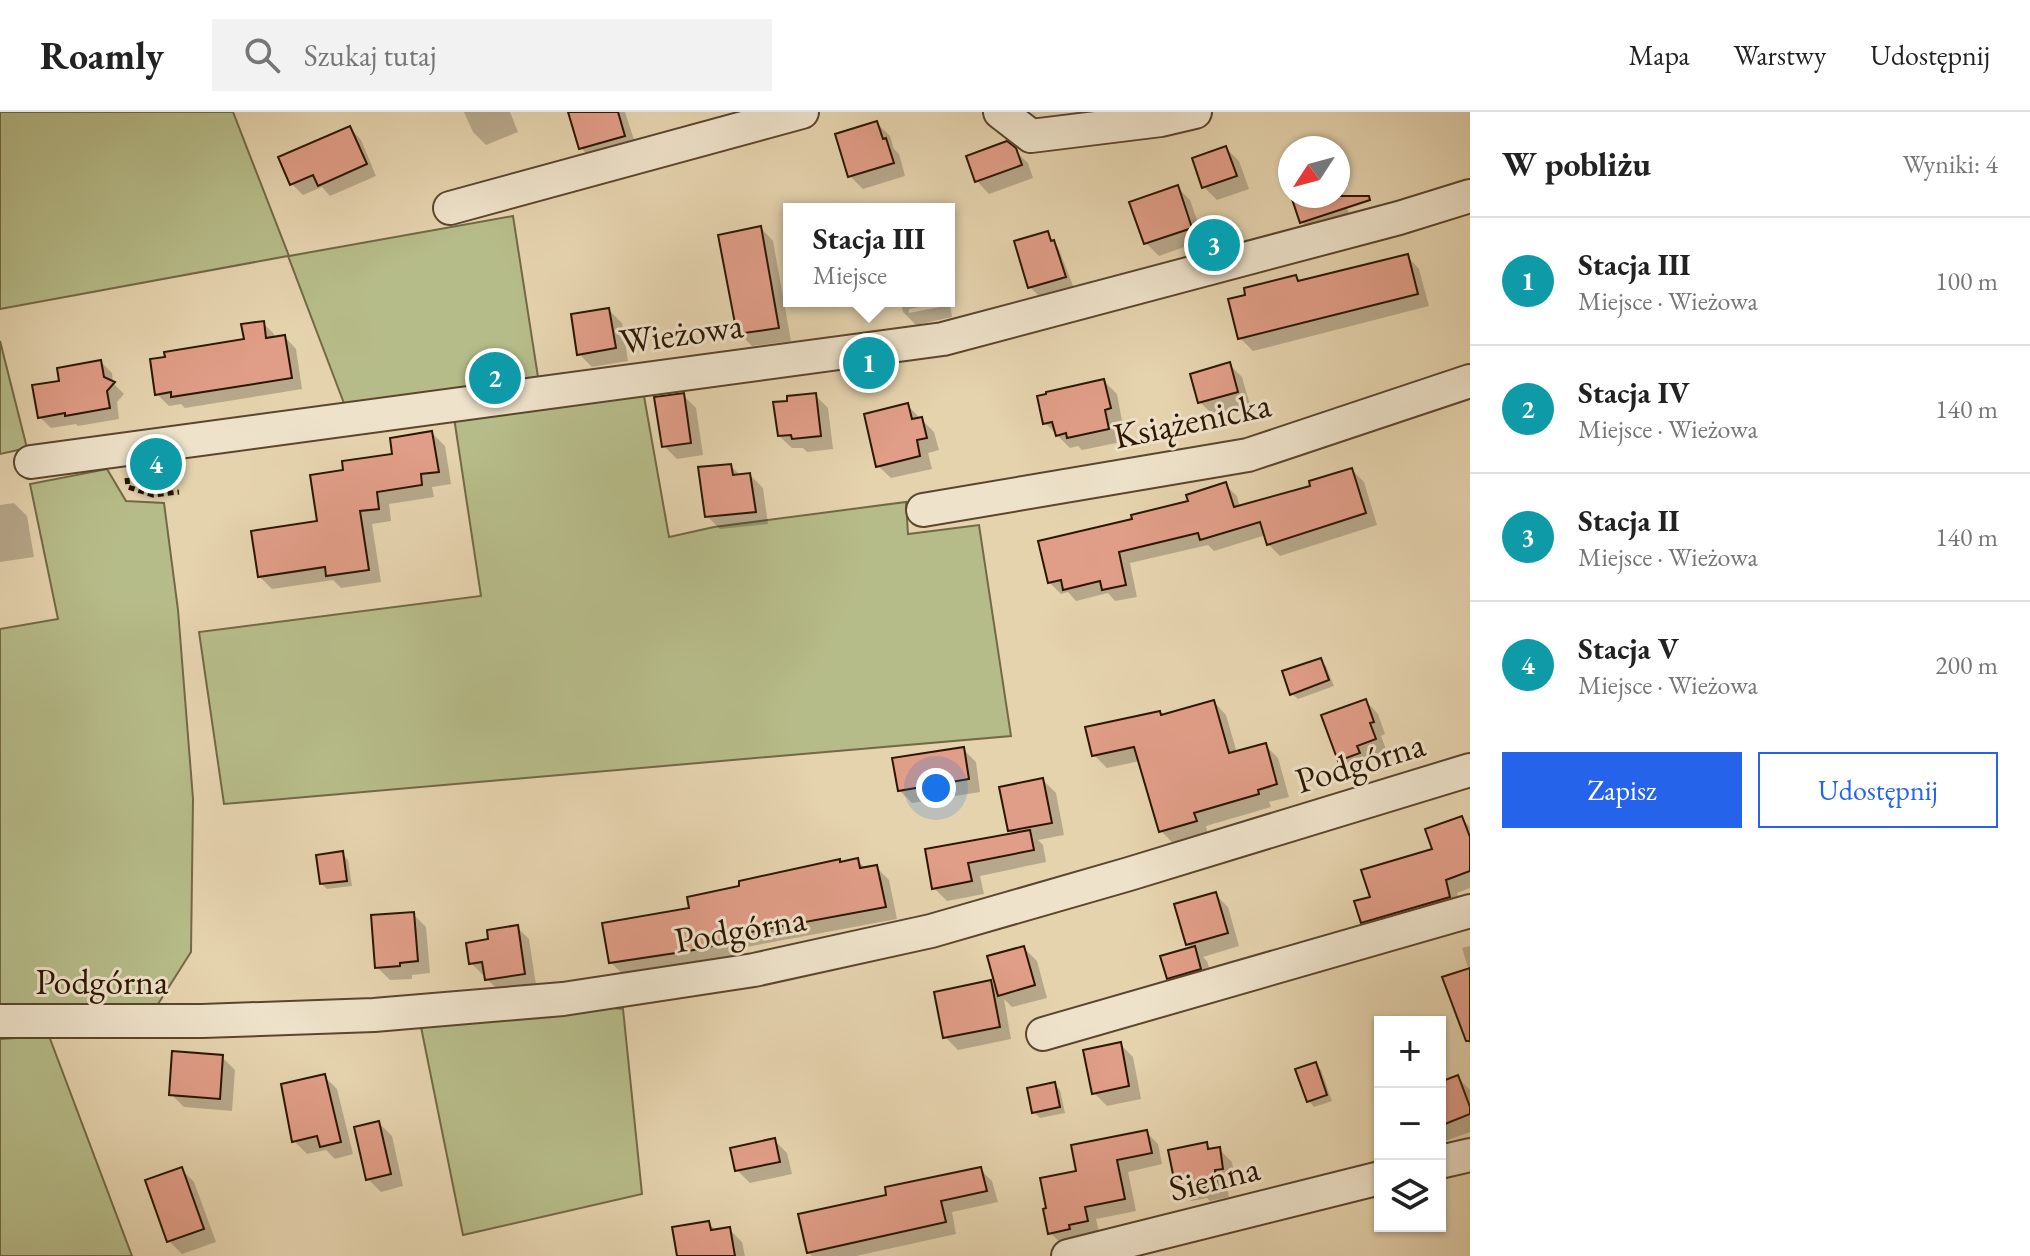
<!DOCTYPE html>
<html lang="pl">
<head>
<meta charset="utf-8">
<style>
  body { margin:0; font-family:"EB Garamond",serif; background:#f2f2f2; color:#222 }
  .controls { position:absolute; right:24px; bottom:24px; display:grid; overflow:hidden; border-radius:0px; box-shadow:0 2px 6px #0004 }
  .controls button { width:72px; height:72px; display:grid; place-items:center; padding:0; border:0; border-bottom:2px solid #e0e0e0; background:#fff; color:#222; font:40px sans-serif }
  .compass { position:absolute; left:1278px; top:24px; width:72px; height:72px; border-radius:50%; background:#fff; box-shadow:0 2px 6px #0004; rotate:234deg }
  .you { position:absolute; left:936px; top:676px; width:28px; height:28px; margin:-20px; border:6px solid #fff; border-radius:50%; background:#1a73e8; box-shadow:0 0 0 12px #1a73e833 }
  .badge { display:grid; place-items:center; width:52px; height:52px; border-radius:50%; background:#2563eb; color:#fff; font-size:26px; font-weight:700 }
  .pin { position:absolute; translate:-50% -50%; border:4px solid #fff; box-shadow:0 2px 8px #0006 }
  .popup { position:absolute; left:783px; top:91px; width:172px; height:104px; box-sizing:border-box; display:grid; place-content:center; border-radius:0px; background:#fff; filter:drop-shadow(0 2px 6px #0005); font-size:26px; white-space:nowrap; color:#767676 }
  .popup b { font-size:30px; color:#222 }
  .popup::after { content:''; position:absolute; left:50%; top:100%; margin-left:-16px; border:16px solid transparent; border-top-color:#fff }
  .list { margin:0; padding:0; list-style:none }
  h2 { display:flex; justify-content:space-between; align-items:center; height:104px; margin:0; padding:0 32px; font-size:34px }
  h2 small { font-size:26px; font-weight:400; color:#767676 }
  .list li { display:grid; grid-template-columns:52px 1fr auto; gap:24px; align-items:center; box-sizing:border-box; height:128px; padding:0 32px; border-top:2px solid #e0e0e0 }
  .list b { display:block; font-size:30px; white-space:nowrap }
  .list p { margin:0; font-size:26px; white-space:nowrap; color:#767676 }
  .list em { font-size:26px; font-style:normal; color:#767676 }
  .actions { display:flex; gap:16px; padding:24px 32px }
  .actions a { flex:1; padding:18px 0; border:2px solid #2563eb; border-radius:0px; text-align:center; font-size:28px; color:#2563eb }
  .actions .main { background:#2563eb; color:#fff }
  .icon { flex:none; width:44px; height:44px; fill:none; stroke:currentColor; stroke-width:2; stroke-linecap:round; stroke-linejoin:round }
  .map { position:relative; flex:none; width:1470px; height:1144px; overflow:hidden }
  header { display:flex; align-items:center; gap:48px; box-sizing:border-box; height:112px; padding:0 40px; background:#fff; border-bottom:2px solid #e0e0e0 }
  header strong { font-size:38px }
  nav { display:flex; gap:44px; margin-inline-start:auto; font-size:28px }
  .search { width:560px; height:72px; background:#f2f2f2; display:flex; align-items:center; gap:20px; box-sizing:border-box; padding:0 28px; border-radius:0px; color:#767676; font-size:30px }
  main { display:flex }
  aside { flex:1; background:#fff }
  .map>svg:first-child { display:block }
  .green { fill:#b6bc89; stroke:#726945; stroke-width:2 }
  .shadow { fill:#0003 }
  .building { fill:#e09d87; stroke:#2d1601; stroke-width:2 }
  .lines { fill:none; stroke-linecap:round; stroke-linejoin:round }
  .minor-casing { stroke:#5b452c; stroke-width:36 }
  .path { stroke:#2d1601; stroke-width:5; stroke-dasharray:6 4; stroke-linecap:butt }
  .minor { stroke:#eee2ca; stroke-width:32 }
  .tree { fill:#968765 }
  .labels { text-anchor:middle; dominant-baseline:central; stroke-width:6; stroke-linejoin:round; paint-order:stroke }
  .street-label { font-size:36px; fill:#2d1601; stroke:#eee2ca }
</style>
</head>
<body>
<header>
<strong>Roamly</strong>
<div class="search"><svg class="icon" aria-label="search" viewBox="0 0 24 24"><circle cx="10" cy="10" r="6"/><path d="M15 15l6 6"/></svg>Szukaj tutaj</div>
<nav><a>Mapa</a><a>Warstwy</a><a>Udostępnij</a></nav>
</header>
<main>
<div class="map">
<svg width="1470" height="1144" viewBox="0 0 1470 1144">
  <rect width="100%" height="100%" fill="#e5d3ae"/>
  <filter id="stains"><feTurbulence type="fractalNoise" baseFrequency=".0025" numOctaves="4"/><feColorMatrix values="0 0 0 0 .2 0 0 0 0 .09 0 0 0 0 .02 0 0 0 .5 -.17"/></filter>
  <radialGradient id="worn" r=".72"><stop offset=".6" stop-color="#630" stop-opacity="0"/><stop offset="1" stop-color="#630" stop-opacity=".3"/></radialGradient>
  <!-- green -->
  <path class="green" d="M0,0H233L289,144L513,104L538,265L345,294L288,144L0,197Z
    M0,229L27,336L0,342Z
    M642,273L669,425L714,415L906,390L908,422L979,413L1011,624L224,692L199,520L481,484L453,299Z
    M174,338C177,361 164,386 138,371C134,369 131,367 129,362C128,357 131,349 132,344Z
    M107,357L126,389L164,391L178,498L193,687L191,840L158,892L0,893V517L58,507L30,372Z
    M577,892L623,897L642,1082L463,1123L420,910Z
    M49,924L132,1144H0V927Z"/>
  <!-- shadow -->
  <path class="shadow" d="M464,0H510L518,20L486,33L473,20Z
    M575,0H625L637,37L594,49L581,36Z
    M877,11L890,24L894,37L899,42L905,64L863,77L850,64Z
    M350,16L361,28L376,64L330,84L322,75L303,83L292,72L281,46Z
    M1226,36L1239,49L1249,77L1217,88L1204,75Z
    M1014,38L1028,51L1033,66L989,82L977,69Z
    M1338,68L1352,111L1315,123L1302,110L1293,84H1338Z
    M1177,75L1190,88L1204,128L1159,144L1146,131Z
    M761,116L773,129L791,229L752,234L739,221Z
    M1045,122L1058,135L1075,179L1043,188L1030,175Z
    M1407,144L1419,157L1429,194L1253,239L1240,226L1296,166L1301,171Z
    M894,189H947L909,197V201L950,193L952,205L916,213L903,200L902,195Z
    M609,198L622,211L628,249L592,255L579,242Z
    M263,211L274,222L275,227L285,225L296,237L302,277L185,296L181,292L169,294L157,282L246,229Z
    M101,250L112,261L113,271L124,282L117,290L119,307L78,314L76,312L51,316L40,305L61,270Z
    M1229,252L1242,265L1250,293L1213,303L1200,290Z
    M1104,269L1117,282L1122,309L1117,310L1121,330L1082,338L1078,334L1070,336L1045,311Z
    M683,283L696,296L703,343L677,347L664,334Z
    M815,283L828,296L833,337L807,340L803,336H792L779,324L790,290Z
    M907,293L934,320L939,338L928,341L932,357L891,366L878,354Z
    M432,321L445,334L451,372L432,375L434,385L389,392L391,409L372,412L381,470L341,476L333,468L272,477L259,464L319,411L345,360L395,344Z
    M731,354L741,364L750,363L763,376L768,412L720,417L707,404Z
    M1352,358L1364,370L1377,413L1280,444L1268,432L1266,423L1214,439L1208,433L1130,451L1137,485L1115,489L1108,481L1076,489L1068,480L1061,482L1049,470L1135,409L1190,391L1225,373L1237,384L1240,396L1312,375Z
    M14,391L27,404L34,445L0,450V393Z
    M1321,548L1326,554L1334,574L1298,587L1292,582Z
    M1366,589L1378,602L1385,622L1381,624L1387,640L1369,647L1371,654L1352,661L1339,648Z
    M1214,590L1226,603L1237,641L1265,633L1278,646L1289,685L1269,690L1271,695L1206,714L1208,722L1174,732L1161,719L1140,649L1107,656L1094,643L1162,604Z
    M963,637L976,650L980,680L912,691L899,678Z
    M1043,668L1056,681L1064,723L1038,728L1043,733L1046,750L980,764L984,782L947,789L934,776L927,739L1014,723L1009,718Z
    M1461,706L1470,715V776L1457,781L1462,798L1376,823L1363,810L1372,786L1434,738Z
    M342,742L348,748L352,774L327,777L321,771Z
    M857,748L866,757L876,755L889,768L897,807L741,836L742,842L702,851L623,862L610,850L691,798L841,752Z
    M1215,782L1228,795L1239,834L1203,845L1207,849L1213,869L1181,878L1168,866L1192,837L1188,832Z
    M413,802L426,815L430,861L412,863V867L390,868L377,855Z
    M517,815L529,827L536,873L499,879L487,867L486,863H483L471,851L491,829Z
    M1470,834V934L1445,867L1469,859L1462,836Z
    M1024,836L1037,849L1047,886L1012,895L1004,887L1011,927L958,938L945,925L990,870L998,878Z
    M1120,932L1133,945L1141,987L1107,994L1094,981Z
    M222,945L235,958L232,999L184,995L171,982Z
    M1315,952L1321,958L1332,989L1314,995L1309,989Z
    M324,964L337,977L353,1042L335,1047L326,1038L307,1042L294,1029Z
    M1457,965L1470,978V1020L1445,1029L1440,1024V972Z
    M1054,972L1060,978L1065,1001L1040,1006L1034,1000Z
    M379,1011L392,1024L403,1074L381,1080L368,1067Z
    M1146,1020L1158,1032L1162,1052L1128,1060L1136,1099L1096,1107L1099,1120L1079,1124L1080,1128L1062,1132L1050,1121L1078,1060Z
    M774,1028L787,1041L792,1062L750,1071L737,1058Z
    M1206,1032L1212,1038L1219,1037L1232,1050L1235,1069L1226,1071L1229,1085L1210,1089L1207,1086L1191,1089L1178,1076Z
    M181,1057L194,1070L216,1130L182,1142L169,1129Z
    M980,1057L992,1069L998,1090L952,1100L956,1122L856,1144H812L808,1140L889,1085Z
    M708,1111L717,1119L729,1117L742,1130L745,1144H679Z"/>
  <!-- building -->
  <path class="building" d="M568,0H618L625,24L579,37Z
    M877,9L883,27L886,26L894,51L848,65L835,22Z
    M350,14L367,52L318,74L313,63L290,73L278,45Z
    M1007,29L1016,36L1022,53L975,70L966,44Z
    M1226,34L1237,64L1202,76L1192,46Z
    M1178,73L1192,116L1144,132L1129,90Z
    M1291,84H1369L1370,88L1300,111Z
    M761,114L779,216L737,222L718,123Z
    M1048,119L1051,129L1054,128L1066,165L1028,176L1014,129Z
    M1408,142L1418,182L1238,227L1228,187L1245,183L1244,176L1296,163L1298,169Z
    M609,196L616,236L577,243L571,202Z
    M264,209L266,226L285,223L292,266L171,285V280L155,283L150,247L165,245L164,240L244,227L241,212Z
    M101,248L104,265L115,270L107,279L110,296L65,304V301L38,306L32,273L59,269L57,256Z
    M1230,250L1238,280L1198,291L1190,262Z
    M1104,267L1111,296L1105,298L1109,317L1067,326L1066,321L1056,324L1052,310L1043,312L1037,284L1046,282V280Z
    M684,281L691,331L662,335L654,285Z
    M816,281L821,324L792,327L791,323L778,324L773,290L787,289V284Z
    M908,291L912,307L922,305L927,326L917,328L920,344L876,355L864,302Z
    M432,319L439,360L421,362L422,373L377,380L379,397L360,399L369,458L326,464L325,455L258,465L251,419L317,409L310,363L343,358L342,349L392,342L390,326Z
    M731,352L733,363L750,361L756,400L705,405L698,355Z
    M1352,356L1366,401L1267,433L1260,410L1200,428L1198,421L1119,440L1126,473L1102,478L1100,469L1063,478L1061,468L1048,471L1038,429L1132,407L1131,403L1188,389L1186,383L1226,370L1234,395L1310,374L1309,369Z
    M1321,546L1329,568L1290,583L1282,559Z
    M1366,587L1374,610L1370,611L1376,627L1357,634L1360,641L1338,649L1321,603Z
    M1214,588L1229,641L1266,631L1277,672L1258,678L1259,682L1194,701L1197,709L1159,720L1134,635L1092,644L1085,615L1160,599L1161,603Z
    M964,635L969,667L898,679L892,646Z
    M1043,666L1052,711L1008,719L999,675Z
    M1462,704L1470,725V759L1446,768L1450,785L1361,811L1354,789L1370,785L1361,758L1432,737L1425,717Z
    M1030,718L1034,738L968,751L972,769L932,777L925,737Z
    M343,739L347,769L320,772L316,743Z
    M858,746L860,756L877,753L886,795L729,824L731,830L689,839L609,851L602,811L689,796L687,785L739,774V769L840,747V750Z
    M1216,780L1228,821L1186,833L1174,792Z
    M414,800L418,849L400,851V854L375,856L371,803Z
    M518,813L525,862L485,868L482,850L469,852L466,831L488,827L487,818Z
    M1024,834L1035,873L998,884L987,844Z
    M1195,834L1201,857L1167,867L1160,844Z
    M1470,856V929H1466L1442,865Z
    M991,868L1000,915L943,926L934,880Z
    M1121,930L1129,974L1092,982L1083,938Z
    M172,939L223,943L220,987L169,983Z
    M1316,950L1327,983L1307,990L1295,957Z
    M325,962L341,1030L320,1035L317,1024L292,1030L281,972Z
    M1458,963L1470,995V1002L1440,1014V970Z
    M1055,970L1060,995L1032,1001L1027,976Z
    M379,1009L391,1062L366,1068L354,1015Z
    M1147,1018L1152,1041L1117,1048L1125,1087L1085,1095L1088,1109L1069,1113L1070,1117L1048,1122L1043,1097L1046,1096L1040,1066L1076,1059L1071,1033Z
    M775,1026L780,1050L735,1059L730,1036Z
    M1207,1030L1208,1037L1220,1035L1223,1057L1215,1058L1217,1072L1195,1077L1194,1073L1176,1077L1168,1038Z
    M182,1055L204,1117L167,1130L145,1068Z
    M981,1055L987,1079L941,1089L946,1110L807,1141L798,1102L886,1083L885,1075Z
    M709,1109L711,1118L730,1115L735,1144H677L672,1115Z"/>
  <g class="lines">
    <defs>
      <path id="minor" d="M1000,0L1031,24L1161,8L1195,0
        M450,96L802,0
        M31,350L943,227L1399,106L1470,84
        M923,398L1248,343L1470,269
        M0,909H202L374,903L563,887L754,858L931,819L1129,762L1470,658
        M1043,922L1470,799
        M1440,1050L1470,1043
        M1068,1144L1380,1066"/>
    </defs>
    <!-- minor casing -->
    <use href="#minor" class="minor-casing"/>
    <!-- path -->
    <path class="path" d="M127,366L128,375L153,383L179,380"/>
    <!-- minor -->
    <use href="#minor" class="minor"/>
  </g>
  <!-- trees -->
  <circle class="tree" cx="146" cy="357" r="11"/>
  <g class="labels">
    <!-- street labels -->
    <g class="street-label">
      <text transform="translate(681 221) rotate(-8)">Wieżowa</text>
      <text transform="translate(1192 308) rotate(-12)">Książenicka</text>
      <text transform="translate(1360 650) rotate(-17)">Podgórna</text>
      <text transform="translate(740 817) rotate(-10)">Podgórna</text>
      <text x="102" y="869">Podgórna</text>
      <text transform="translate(1214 1066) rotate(-14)">Sienna</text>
    </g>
  </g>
  <rect width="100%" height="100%" filter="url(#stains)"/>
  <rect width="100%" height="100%" fill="url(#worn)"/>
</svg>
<div class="controls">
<button>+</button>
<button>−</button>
<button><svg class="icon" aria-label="layers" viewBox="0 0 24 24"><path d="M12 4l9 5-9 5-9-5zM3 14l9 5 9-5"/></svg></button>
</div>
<svg class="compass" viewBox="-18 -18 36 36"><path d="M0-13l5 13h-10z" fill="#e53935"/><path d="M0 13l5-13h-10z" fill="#767676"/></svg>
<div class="you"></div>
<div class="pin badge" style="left:869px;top:251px;background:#0f9aa8">1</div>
<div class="popup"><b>Stacja III</b>Miejsce</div>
<div class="pin badge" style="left:495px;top:266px;background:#0f9aa8">2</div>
<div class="pin badge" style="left:1214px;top:133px;background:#0f9aa8">3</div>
<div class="pin badge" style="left:156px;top:352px;background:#0f9aa8">4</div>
</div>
<aside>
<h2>W pobliżu<small>Wyniki: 4</small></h2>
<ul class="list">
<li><span class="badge" style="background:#0f9aa8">1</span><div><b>Stacja III</b><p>Miejsce · Wieżowa</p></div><em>100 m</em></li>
<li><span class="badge" style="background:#0f9aa8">2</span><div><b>Stacja IV</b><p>Miejsce · Wieżowa</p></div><em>140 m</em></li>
<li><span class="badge" style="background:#0f9aa8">3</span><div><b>Stacja II</b><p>Miejsce · Wieżowa</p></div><em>140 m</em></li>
<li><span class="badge" style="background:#0f9aa8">4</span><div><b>Stacja V</b><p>Miejsce · Wieżowa</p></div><em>200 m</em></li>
</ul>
<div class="actions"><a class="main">Zapisz</a><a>Udostępnij</a></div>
</aside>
</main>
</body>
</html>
